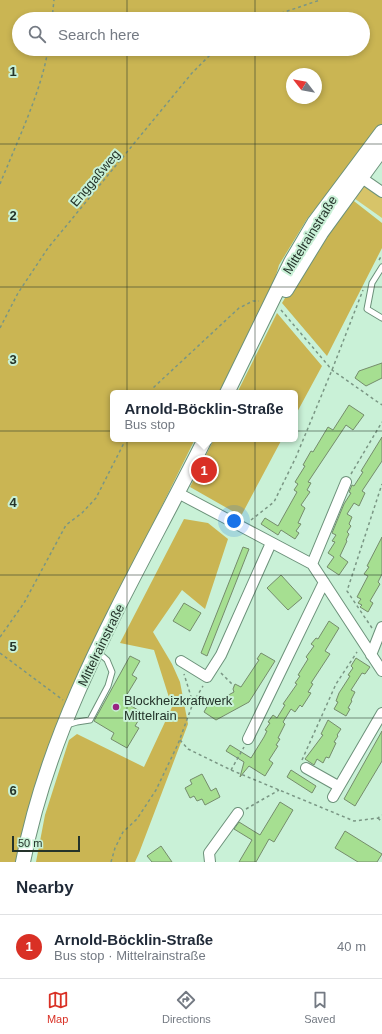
<!DOCTYPE html>
<html lang="en">
<head>
<meta charset="utf-8">
<style>
  body { margin:0; font-family:Arial,sans-serif; background:#f6f6f7; color:#1f2937 }
  .compass { position:absolute; left:286px; top:68px; width:36px; height:36px; border-radius:50%; background:#fff; box-shadow:0 2px 6px #0003; rotate:301deg }
  .scale { position:absolute; left:12px; bottom:10px; width:68px; box-sizing:border-box; padding-left:4px; border:2px solid #24332a; border-top:0; font-size:11px; line-height:14px; white-space:nowrap; color:#24332a; -webkit-text-stroke:3px #c9f1d7; paint-order:stroke }
  .you { position:absolute; left:234px; top:521px; width:14px; height:14px; margin:-10px; border:3px solid #fff; border-radius:50%; background:#1a73e8; box-shadow:0 0 0 6px #1a73e833 }
  .badge { display:grid; place-items:center; width:26px; height:26px; border-radius:50%; background:#d93025; color:#fff; font-size:13px; font-weight:700 }
  .pin { position:absolute; translate:-50% -50%; border:2px solid #fff; box-shadow:0 1px 4px #0006 }
  .popup { position:absolute; left:110px; top:390px; width:188px; height:52px; box-sizing:border-box; display:grid; place-content:center; border-radius:6px; background:#fff; filter:drop-shadow(0 1px 3px #0005); font-size:13px; white-space:nowrap; color:#747a83 }
  .popup b { font-size:15px; color:#1f2937 }
  .popup::after { content:''; position:absolute; left:50%; top:100%; margin-left:-8px; border:8px solid transparent; border-top-color:#fff }
  .list { margin:0; padding:0; list-style:none }
  h2 { display:flex; justify-content:space-between; align-items:center; height:52px; margin:0; padding:0 16px; font-size:17px }
  h2 small { font-size:13px; font-weight:400; color:#747a83 }
  .list li { display:grid; grid-template-columns:26px 1fr auto; gap:12px; align-items:center; box-sizing:border-box; height:64px; padding:0 16px; border-top:1px solid #e0e1e3 }
  .list b { display:block; font-size:15px; white-space:nowrap }
  .list p { margin:0; font-size:13px; white-space:nowrap; color:#747a83 }
  .list em { font-size:13px; font-style:normal; color:#747a83 }
  .icon { flex:none; width:22px; height:22px; fill:none; stroke:currentColor; stroke-width:2; stroke-linecap:round; stroke-linejoin:round }
  .map { position:relative; flex:none; width:382px; height:862px; overflow:hidden }
  .search { position:absolute; background:#fff; box-shadow:0 2px 6px #0003; left:12px; right:12px; top:12px; height:44px; display:flex; align-items:center; gap:10px; box-sizing:border-box; padding:0 14px; border-radius:22px; color:#747a83; font-size:15px }
  .sheet { height:116px; background:#fff }
  nav { display:flex; justify-content:space-around; align-items:center; box-sizing:border-box; height:56px; border-top:1px solid #e0e1e3; background:#fff; font-size:11px; color:#747a83 }
  nav a { display:grid; justify-items:center; gap:2px }
  nav .on { color:#d93025 }
  .map>svg:first-child { display:block }
  .green { fill:#d7c469 }
  .forest { fill:#cab553; fill-rule:evenodd }
  .building { fill:#a6df91; stroke:#758c6c }
  .lines { fill:none; stroke-linecap:round; stroke-linejoin:round }
  .lane-casing { stroke:#6c917a; stroke-width:7 }
  .street-casing { stroke:#6c917a; stroke-width:12 }
  .secondary-casing { stroke:#6c917a; stroke-width:16 }
  .path { stroke:#7a9684; stroke-width:1.5; stroke-dasharray:3 3; stroke-linecap:butt }
  .lane { stroke:#fff; stroke-width:5 }
  .street { stroke:#fff; stroke-width:10 }
  .secondary { stroke:#fff; stroke-width:14 }
  .grid { fill:none; stroke:#24332a; stroke-width:1; stroke-opacity:0.55 }
  .poi-dot { fill:#992582; stroke:#c9f1d7; stroke-width:1.5 }
  .labels { text-anchor:middle; dominant-baseline:central; stroke-width:4; stroke-linejoin:round; paint-order:stroke }
  .street-label { font-size:13px; fill:#24332a; stroke:#c9f1d7 }
  .poi-label { font-size:13px; fill:#24332a; stroke:#c9f1d7; text-anchor:start }
  .grid-label { font-size:13px; text-anchor:middle; font-weight:bold; fill:#24332a; stroke:#c9f1d7; stroke-width:4; stroke-linejoin:round; paint-order:stroke }
</style>
</head>
<body>
<div class="map">
<svg width="382" height="862" viewBox="0 0 382 862">
  <rect width="100%" height="100%" fill="#c9f1d7"/>
  <!-- green -->
  <path class="green" d="M362,182L382,196V218L351,196Z"/>
  <!-- forest -->
  <path class="forest" d="M0,0H382V126L307,219L279,265L272,289L219,393H113V439H195L69,694L27,812L17,862H0ZM19,19H363V49H19ZM292,74H316V98H292Z
    M350,198L382,223V248L327,356L282,303L328,227Z
    M277,313L322,366L295,416V393H237Z
    M214,439H282L241,516L190,487Z
    M184,519L208,523L228,539L205,609L182,590L153,632L172,664L180,682L188,724L139,853L135,862H36L45,815L69,740L77,734L144,767L172,707L154,650L120,643Z"/>
  <!-- building -->
  <path class="building" d="M382,363V378L366,386L355,378L359,371Z
    M349,405L364,415L353,430L346,425L308,482L311,483L307,490L310,492L301,505L305,508L298,523L301,524L296,531L299,533L295,539L281,530L278,535L261,524L265,518L278,526L297,492L294,490L298,484L295,482L305,466L303,465L311,451L313,452L328,427L333,430Z
    M382,437V461L362,491L365,493L359,506L354,503L347,514L352,517L349,524L351,526L347,532L349,534L346,540L347,541L340,556L348,562L339,575L327,567L334,557L328,553L335,542L332,541L336,535L332,533L344,504L351,493L349,492L352,485L354,486L363,472L361,471Z
    M382,537V574L378,582L380,584L370,601L373,603L368,612L360,607L362,605L358,603L361,599L357,597L368,576L364,574L369,567L367,566Z
    M243,547L249,549L207,656L201,653Z
    M281,575L302,598L288,610L267,588Z
    M184,603L201,613L190,631L173,621Z
    M329,621L339,628L325,651L330,654L311,683L313,684L308,692L311,693L302,707L300,705L295,712L291,709L283,722L285,724L278,738L280,739L276,745L278,746L269,760L273,763L265,776L249,766L240,777L244,762L226,751L230,745L251,758L264,737L267,731L265,730L270,723L268,722L273,715L277,718L285,705L283,704L297,684L295,683L300,676L298,675L308,659L306,657L314,646L311,644L316,638L318,639Z
    M261,653L275,661L249,702L216,720L204,712L209,703L212,704L234,692L233,689L235,684L241,687L259,660L257,659Z
    M130,656L140,661L132,675L137,678L123,701L143,713L135,726L139,728L127,748L111,739L114,733L94,721Z
    M356,658L370,667L365,674L362,673L351,690L355,692L351,700L352,701L348,708L350,709L346,716L334,709L338,702L336,701L339,693L350,676L348,675L353,668L351,666Z
    M328,720L341,729L337,735L338,736L334,742L336,743L329,758L326,757L323,763L317,759L314,765L305,759L323,735L321,734Z
    M382,731V761L355,806L344,799Z
    M291,770L316,786L312,793L287,777Z
    M202,774L211,791L216,788L220,797L205,805L202,799L197,801L194,796L190,798L185,788L192,784L190,780Z
    M280,802L293,810L274,842L269,839L256,862H239L252,840L234,829L239,822L260,835Z
    M345,831L382,854L377,862H358L335,848Z
    M161,846L172,862H152L147,856Z"/>
  <g class="lines">
    <defs>
      <path id="lane" d="M382,267L372,283L367,309L382,318
        M67,725L77,722L90,720L108,686L112,672L107,660L98,652"/>
      <path id="street" d="M356,174L382,192
        M178,493L312,564L382,671
        M312,564L346,482
        M371,655L382,627
        M181,661L207,677L221,655L271,543
        M248,739L324,582
        M306,768L338,786
        M333,797L382,713
        M210,862L209,853L238,813"/>
      <path id="secondary" d="M286,290L321,233L382,149
        M227,393L291,262L314,223L382,132
        M23,862C52,710 137,576 205,439"/>
    </defs>
    <!-- lane casing -->
    <use href="#lane" class="lane-casing"/>
    <!-- street casing -->
    <use href="#street" class="street-casing"/>
    <!-- secondary casing -->
    <use href="#secondary" class="secondary-casing"/>
    <!-- path -->
    <path class="path" d="M52,19L54,0
      M264,19L320,0
      M0,184C16,144 42,90 48,49
      M379,260L382,255
      M281,310L332,370L382,405
      M0,328L18,293L48,248L192,73L216,49
      M151,393L154,387L239,308L253,301H259
      M351,474L382,422
      M251,520L274,502L296,457L332,370L363,290
      M372,628L347,591L382,484
      M0,637L24,603L66,525L82,513L96,498L126,439
      M0,653L63,700
      M221,673L234,686
      M193,703L203,686
      M180,740L188,749L231,770L354,821L378,818L382,815
      M302,760L336,684L357,652
      M231,770L244,747
      M246,809L279,790
      M378,818L382,822
      M111,862L115,848L123,832L137,819L156,790L178,744L193,703L184,674"/>
    <!-- lane -->
    <use href="#lane" class="lane"/>
    <!-- street -->
    <use href="#street" class="street"/>
    <!-- secondary -->
    <use href="#secondary" class="secondary"/>
  </g>
  <!-- grid -->
  <path class="grid" d="M127,0V19M255,0V19M127,49V862M255,49V862M0,144H382M0,287H382M0,431H382M0,575H382M0,718H382"/>
  <!-- markers -->
  <circle class="poi-dot" cx="116" cy="707" r="4"/>
  <g class="labels">
    <!-- street labels -->
    <g class="street-label">
      <text transform="translate(95 178) rotate(-50)">Enggaßweg</text>
      <text transform="translate(310 235) rotate(-58)">Mittelrainstraße</text>
      <text transform="translate(101 645) rotate(-64)">Mittelrainstraße</text>
    </g>
    <!-- poi labels -->
    <g class="poi-label">
      <text x="124" y="700">Blockheizkraftwerk<tspan x="124" dy="15">Mittelrain</tspan></text>
    </g>
  </g>
  <g class="grid-label">
    <text x="13" y="76">1</text>
    <text x="13" y="220">2</text>
    <text x="13" y="364">3</text>
    <text x="13" y="507">4</text>
    <text x="13" y="651">5</text>
    <text x="13" y="795">6</text>
  </g>
</svg>
<svg class="compass" viewBox="-18 -18 36 36"><path d="M0-13l5 13h-10z" fill="#e53935"/><path d="M0 13l5-13h-10z" fill="#747a83"/></svg>
<div class="scale">50 m</div>
<div class="you"></div>
<div class="pin badge" style="left:204px;top:470px">1</div>
<div class="popup"><b>Arnold-Böcklin-Straße</b>Bus stop</div>
<div class="search"><svg class="icon" aria-label="search" viewBox="0 0 24 24"><circle cx="10" cy="10" r="6"/><path d="M15 15l6 6"/></svg>Search here</div>
</div>
<section class="sheet">
<h2>Nearby<small></small></h2>
<ul class="list">
<li><span class="badge">1</span><div><b>Arnold-Böcklin-Straße</b><p>Bus stop · Mittelrainstraße</p></div><em>40 m</em></li>
</ul>
</section>
<nav>
<a class="on"><svg class="icon" aria-label="map" viewBox="0 0 24 24"><path d="M3 6l6-2 6 2 6-2v14l-6 2-6-2-6 2zM9 4v14M15 6v14"/></svg>Map</a>
<a><svg class="icon" aria-label="directions" viewBox="0 0 24 24"><path d="M12 3l9 9-9 9-9-9zM9 14v-3h6M13 9l2 2-2 2"/></svg>Directions</a>
<a><svg class="icon" aria-label="saved" viewBox="0 0 24 24"><path d="M7 4h10v16l-5-4-5 4z"/></svg>Saved</a>
</nav>
</body>
</html>
